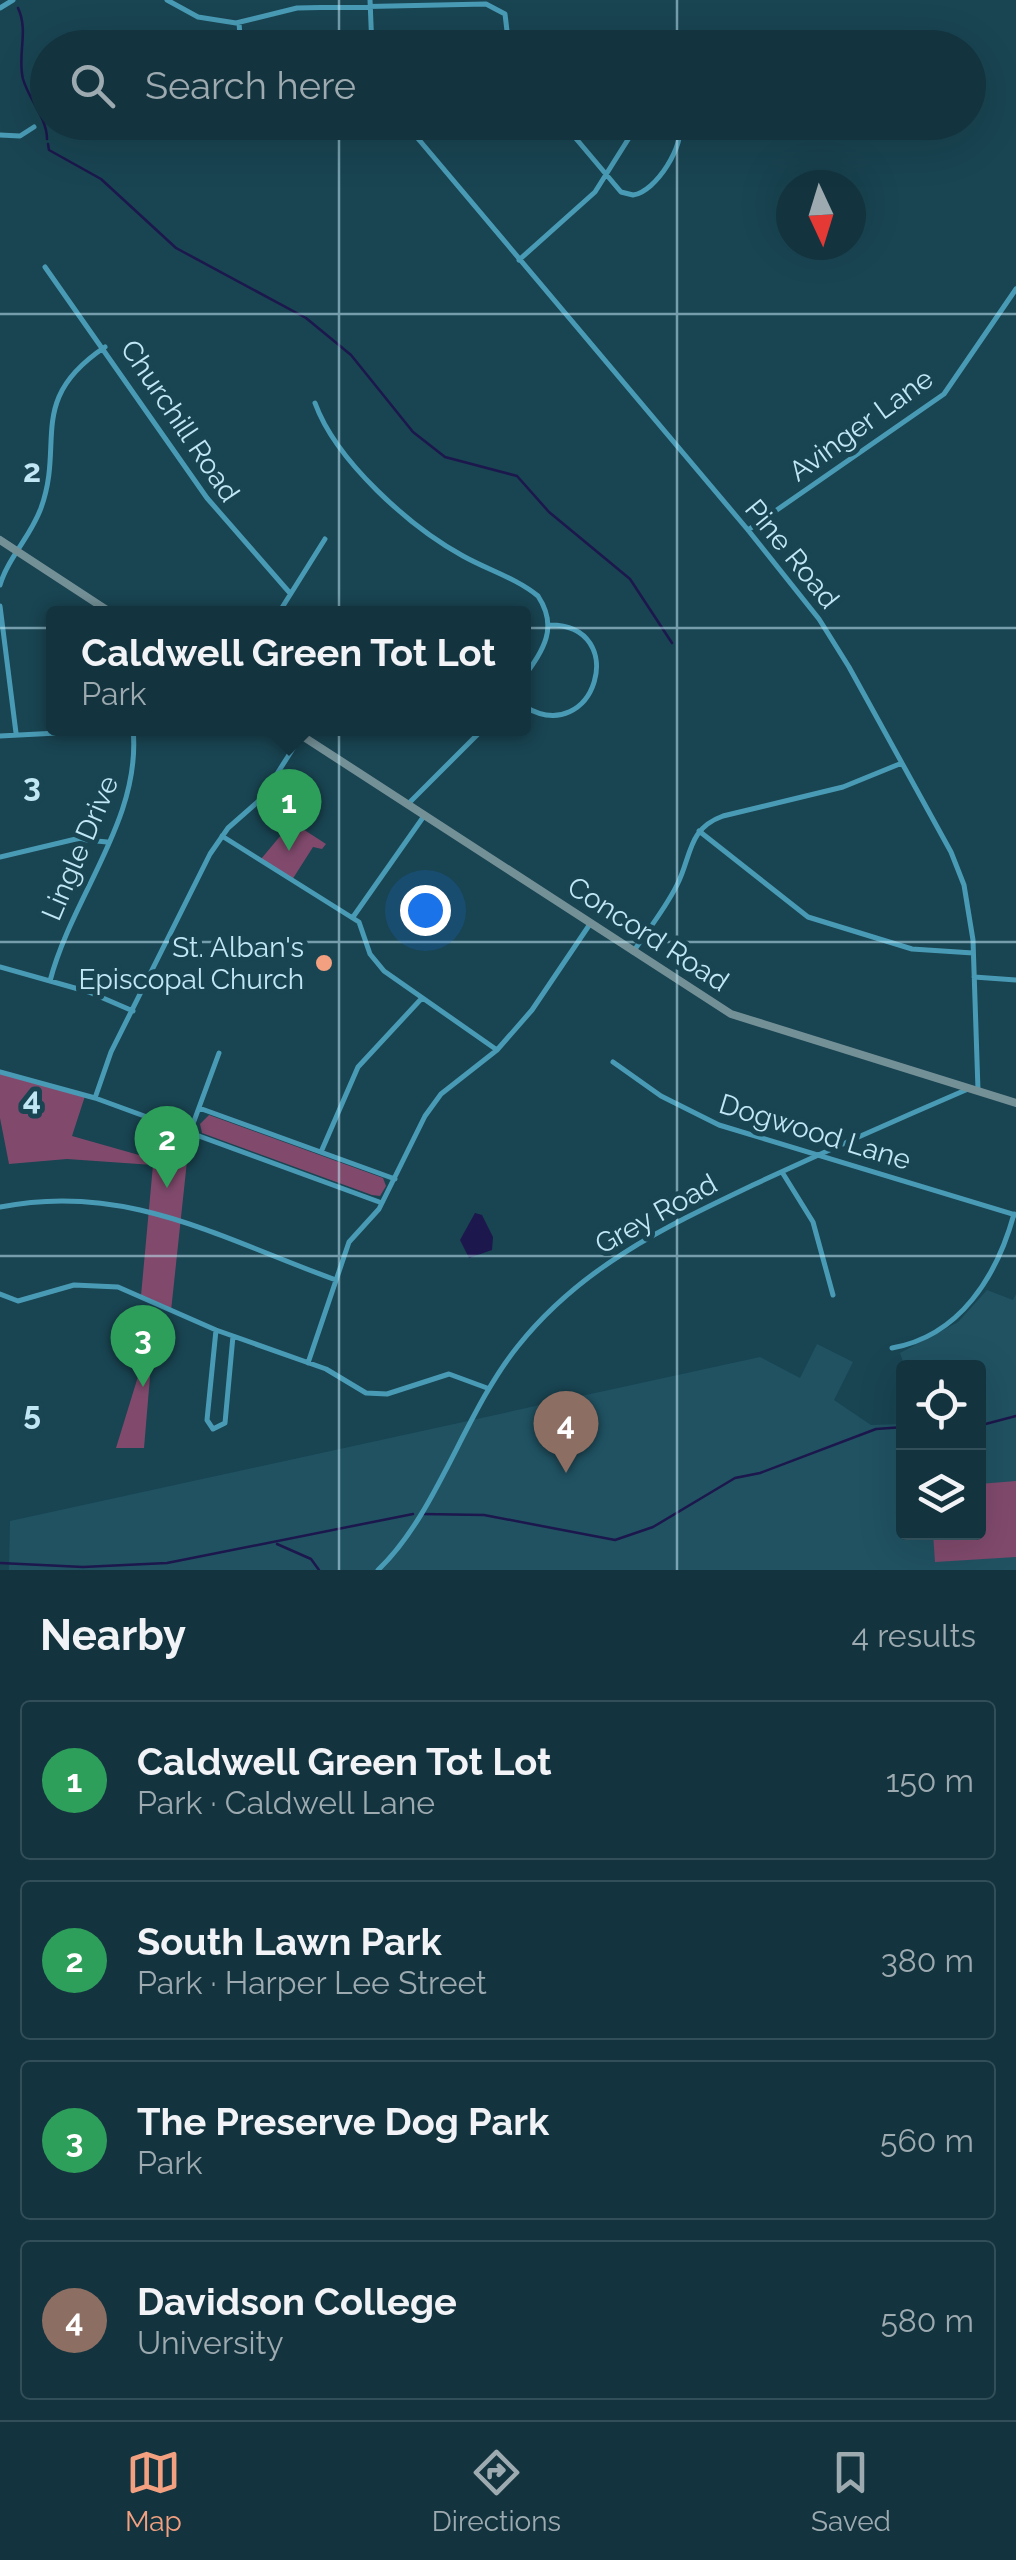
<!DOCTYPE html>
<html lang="en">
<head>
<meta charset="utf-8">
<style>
  body { margin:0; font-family:Raleway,sans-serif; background:#203f49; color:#f1f3f6 }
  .controls { position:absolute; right:30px; bottom:30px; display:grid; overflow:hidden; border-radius:10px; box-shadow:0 10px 40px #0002 }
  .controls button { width:90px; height:90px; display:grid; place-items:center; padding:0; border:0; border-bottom:2px solid #324e58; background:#13333e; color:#f1f3f6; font:50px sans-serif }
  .compass { position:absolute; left:776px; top:170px; width:90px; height:90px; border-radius:50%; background:#13333e; box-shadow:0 10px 40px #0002; rotate:176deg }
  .you { position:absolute; left:425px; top:910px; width:35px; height:35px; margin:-25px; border:8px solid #fff; border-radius:50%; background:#1a73e8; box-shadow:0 0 0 15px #1a73e833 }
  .badge { display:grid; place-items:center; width:65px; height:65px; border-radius:50%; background:#f2a080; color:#fff; font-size:32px; font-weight:700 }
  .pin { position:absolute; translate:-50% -82px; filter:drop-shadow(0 2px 5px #0008) }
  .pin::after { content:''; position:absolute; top:52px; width:35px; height:30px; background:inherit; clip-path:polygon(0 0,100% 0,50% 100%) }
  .popup { position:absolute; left:46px; top:606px; width:485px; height:130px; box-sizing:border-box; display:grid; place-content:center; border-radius:10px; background:#13333e; filter:drop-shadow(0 2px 8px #0005); font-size:32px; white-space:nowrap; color:#9daab0 }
  .popup b { font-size:38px; color:#f1f3f6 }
  .popup::after { content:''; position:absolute; left:50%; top:100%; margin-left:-20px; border:20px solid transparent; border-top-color:#13333e }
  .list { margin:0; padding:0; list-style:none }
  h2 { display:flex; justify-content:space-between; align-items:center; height:130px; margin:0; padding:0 40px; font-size:42px }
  h2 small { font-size:32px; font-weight:400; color:#9daab0 }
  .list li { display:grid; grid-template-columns:65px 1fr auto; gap:30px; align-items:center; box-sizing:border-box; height:160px; margin:0 20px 20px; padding:0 20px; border:2px solid #324e58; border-radius:10px }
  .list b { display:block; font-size:38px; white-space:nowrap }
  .list p { margin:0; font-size:32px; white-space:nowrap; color:#9daab0 }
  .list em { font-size:32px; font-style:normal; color:#9daab0 }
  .icon { flex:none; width:55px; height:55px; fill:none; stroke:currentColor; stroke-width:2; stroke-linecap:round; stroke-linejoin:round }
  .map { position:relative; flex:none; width:1016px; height:1570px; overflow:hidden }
  .search { position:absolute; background:#13333e; box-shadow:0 10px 40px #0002; left:30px; right:30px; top:30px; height:110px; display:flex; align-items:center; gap:25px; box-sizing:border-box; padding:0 35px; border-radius:55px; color:#9daab0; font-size:38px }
  .sheet { height:850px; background:#13333e }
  nav { display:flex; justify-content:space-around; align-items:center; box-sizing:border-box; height:140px; border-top:2px solid #324e58; background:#13333e; font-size:28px; color:#9daab0 }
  nav a { display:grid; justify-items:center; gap:5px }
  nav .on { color:#f2a080 }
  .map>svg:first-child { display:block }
  .built { fill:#205262 }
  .park { fill:#814a6d }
  .water { fill:#1c174c }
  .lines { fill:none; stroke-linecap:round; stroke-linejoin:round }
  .stream { stroke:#1c174c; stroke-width:2.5 }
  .street { stroke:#499bb5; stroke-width:5 }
  .secondary { stroke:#749097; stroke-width:8 }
  .grid { fill:none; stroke:#c1e7f5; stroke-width:2.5; stroke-opacity:0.55 }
  .poi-dot { fill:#f2a080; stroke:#194452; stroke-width:4 }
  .labels { text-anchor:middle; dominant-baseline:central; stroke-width:10; stroke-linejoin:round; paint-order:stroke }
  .street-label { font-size:28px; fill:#c1e7f5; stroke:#194452 }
  .poi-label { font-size:28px; fill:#c1e7f5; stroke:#194452; text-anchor:end }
  .grid-label { font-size:32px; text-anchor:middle; font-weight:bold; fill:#c1e7f5; stroke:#194452; stroke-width:10; stroke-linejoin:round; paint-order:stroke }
</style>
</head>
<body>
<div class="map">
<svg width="1016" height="1570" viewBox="0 0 1016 1570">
  <rect width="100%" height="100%" fill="#194452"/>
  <!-- built -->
  <path class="built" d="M987,1290L1013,1300L1016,1294V1570H9L10,1521L760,1357L800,1378L817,1344L853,1362L834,1400L871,1425L903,1424L904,1532H978V1368L905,1367L900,1353L958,1322Z"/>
  <!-- park -->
  <path class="park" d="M292,822L326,844L322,849L313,847L292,880L261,859Z
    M0,1073L85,1096L72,1136L153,1159L157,1121L190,1133L171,1311L141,1296L153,1165L67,1159L9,1164L0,1118Z
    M209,1115L383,1178L386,1186L380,1196L372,1195L202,1133L200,1124Z
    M152,1353L144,1448H116L144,1357Z
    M1016,1481V1557L935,1562L933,1533L978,1532L979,1484Z"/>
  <!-- water -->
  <path class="water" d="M475,1213L482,1215L493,1237L492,1250L469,1258L460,1240Z"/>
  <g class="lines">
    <!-- stream -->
    <path class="stream" d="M18,8C29,31 17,55 23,79C29,100 47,118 47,139
      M48,144L49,150L101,179L176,248L306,318L351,355L413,432L445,457L517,476L549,512L630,579L672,643
      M978,1426L1016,1416
      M422,1514L484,1515L615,1540L653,1527L735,1478L760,1473L876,1429L904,1427
      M277,1544L311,1559L319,1570
      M0,1563L83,1567L167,1563L413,1514"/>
    <!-- street -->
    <path class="street" d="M167,0L198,17L236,23L297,8L486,4L505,14L509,48
      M370,0L372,48
      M0,8L13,0
      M239,23L241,48
      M404,122L748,530L819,619L849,667L951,852L964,885L973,940L978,1090
      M562,122L621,192L633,195C656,192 685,145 680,122
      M0,135L20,136L34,127
      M519,260L595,192L639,122
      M45,267L207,498L289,592
      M315,403C336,461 410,527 463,556C488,570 516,578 538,596C559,628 543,650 524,677
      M748,530L944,394L1016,289
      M0,585C8,558 31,536 41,508C65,442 26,400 105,347
      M0,606L16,733
      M278,614L325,539
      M524,706C595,750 632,624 549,625
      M0,736L153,728
      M407,805L484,728
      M699,831L808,917L912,949L973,953
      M222,836L359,922L370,954L384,971L497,1050
      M0,857L76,839L107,842
      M353,917L424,816
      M633,952C648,930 665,909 677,885C692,856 687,829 723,816L843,787L902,763
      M0,967L89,992L133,1011
      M974,977L1016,980
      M50,981C72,896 142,819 133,729
      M613,1062L661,1096L719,1125L1016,1215
      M0,1072L95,1098L382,1203
      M95,1098L111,1052L210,854L228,828L261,799L301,736
      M199,1108L395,1179
      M190,1132L219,1053
      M321,1152L358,1067L422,998
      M782,1172L813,1222L833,1295
      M0,1207C126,1182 220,1238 336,1280
      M0,1294L18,1301L74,1285L118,1287L216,1330L326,1369L366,1393L387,1394L449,1374L487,1388
      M216,1330L207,1420L213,1429L225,1423L233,1336
      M892,1348C960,1336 997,1276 1014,1214
      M308,1363L349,1242L379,1209L425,1116L441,1094L497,1050L532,1010L590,924
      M378,1570C437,1514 464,1413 518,1346C581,1267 663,1228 753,1185C824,1152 896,1120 968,1089"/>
    <!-- secondary -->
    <path class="secondary" d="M0,540L113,614
      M290,728L731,1014L1016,1103"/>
  </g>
  <!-- grid -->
  <path class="grid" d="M339,0V48M677,0V48M339,122V1570M677,122V1570M0,314H1016M0,628H1016M0,942H1016M0,1256H1016"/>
  <!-- markers -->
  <circle class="poi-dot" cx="324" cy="963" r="10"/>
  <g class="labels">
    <!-- street labels -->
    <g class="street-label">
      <text transform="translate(180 421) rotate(56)">Churchill Road</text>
      <text transform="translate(861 425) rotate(-36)">Avinger Lane</text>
      <text transform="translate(792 554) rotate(51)">Pine Road</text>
      <text transform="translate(80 848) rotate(-67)">Lingle Drive</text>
      <text transform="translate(648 934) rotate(33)">Concord Road</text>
      <text transform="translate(815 1132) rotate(17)">Dogwood Lane</text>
      <text transform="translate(656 1214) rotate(-29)">Grey Road</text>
    </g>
    <!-- poi labels -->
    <g class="poi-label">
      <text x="304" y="947">St. Alban's<tspan x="304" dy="32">Episcopal Church</tspan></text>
    </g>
  </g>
  <g class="grid-label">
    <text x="32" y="482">2</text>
    <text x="32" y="796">3</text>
    <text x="32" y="1110">4</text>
    <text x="32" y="1424">5</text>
  </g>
</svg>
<div class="controls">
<button><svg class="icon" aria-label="locate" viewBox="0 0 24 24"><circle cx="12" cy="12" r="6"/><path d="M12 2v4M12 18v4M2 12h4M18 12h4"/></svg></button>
<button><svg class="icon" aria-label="layers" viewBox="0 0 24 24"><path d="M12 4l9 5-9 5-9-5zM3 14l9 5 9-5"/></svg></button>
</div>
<svg class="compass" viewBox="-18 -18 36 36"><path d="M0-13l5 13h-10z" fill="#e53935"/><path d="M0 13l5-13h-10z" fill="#9daab0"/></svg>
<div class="you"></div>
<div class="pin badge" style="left:289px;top:851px;background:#2e9e5b">1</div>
<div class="popup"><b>Caldwell Green Tot Lot</b>Park</div>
<div class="pin badge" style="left:167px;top:1188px;background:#2e9e5b">2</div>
<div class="pin badge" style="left:143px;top:1387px;background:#2e9e5b">3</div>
<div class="pin badge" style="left:566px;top:1473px;background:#8d6e63">4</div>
<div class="search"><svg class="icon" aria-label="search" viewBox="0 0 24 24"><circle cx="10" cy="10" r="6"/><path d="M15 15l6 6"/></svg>Search here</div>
</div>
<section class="sheet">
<h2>Nearby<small>4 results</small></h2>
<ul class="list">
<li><span class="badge" style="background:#2e9e5b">1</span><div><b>Caldwell Green Tot Lot</b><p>Park · Caldwell Lane</p></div><em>150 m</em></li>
<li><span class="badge" style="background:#2e9e5b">2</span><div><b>South Lawn Park</b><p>Park · Harper Lee Street</p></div><em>380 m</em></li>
<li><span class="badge" style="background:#2e9e5b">3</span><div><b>The Preserve Dog Park</b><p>Park</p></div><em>560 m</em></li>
<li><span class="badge" style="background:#8d6e63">4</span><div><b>Davidson College</b><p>University</p></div><em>580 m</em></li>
</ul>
</section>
<nav>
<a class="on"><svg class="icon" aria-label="map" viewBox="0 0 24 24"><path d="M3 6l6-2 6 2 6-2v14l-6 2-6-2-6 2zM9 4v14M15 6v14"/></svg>Map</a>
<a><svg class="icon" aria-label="directions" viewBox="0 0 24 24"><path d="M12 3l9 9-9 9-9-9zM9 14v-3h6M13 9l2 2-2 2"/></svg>Directions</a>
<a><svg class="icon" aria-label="saved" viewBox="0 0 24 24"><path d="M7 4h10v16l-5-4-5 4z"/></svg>Saved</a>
</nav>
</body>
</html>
